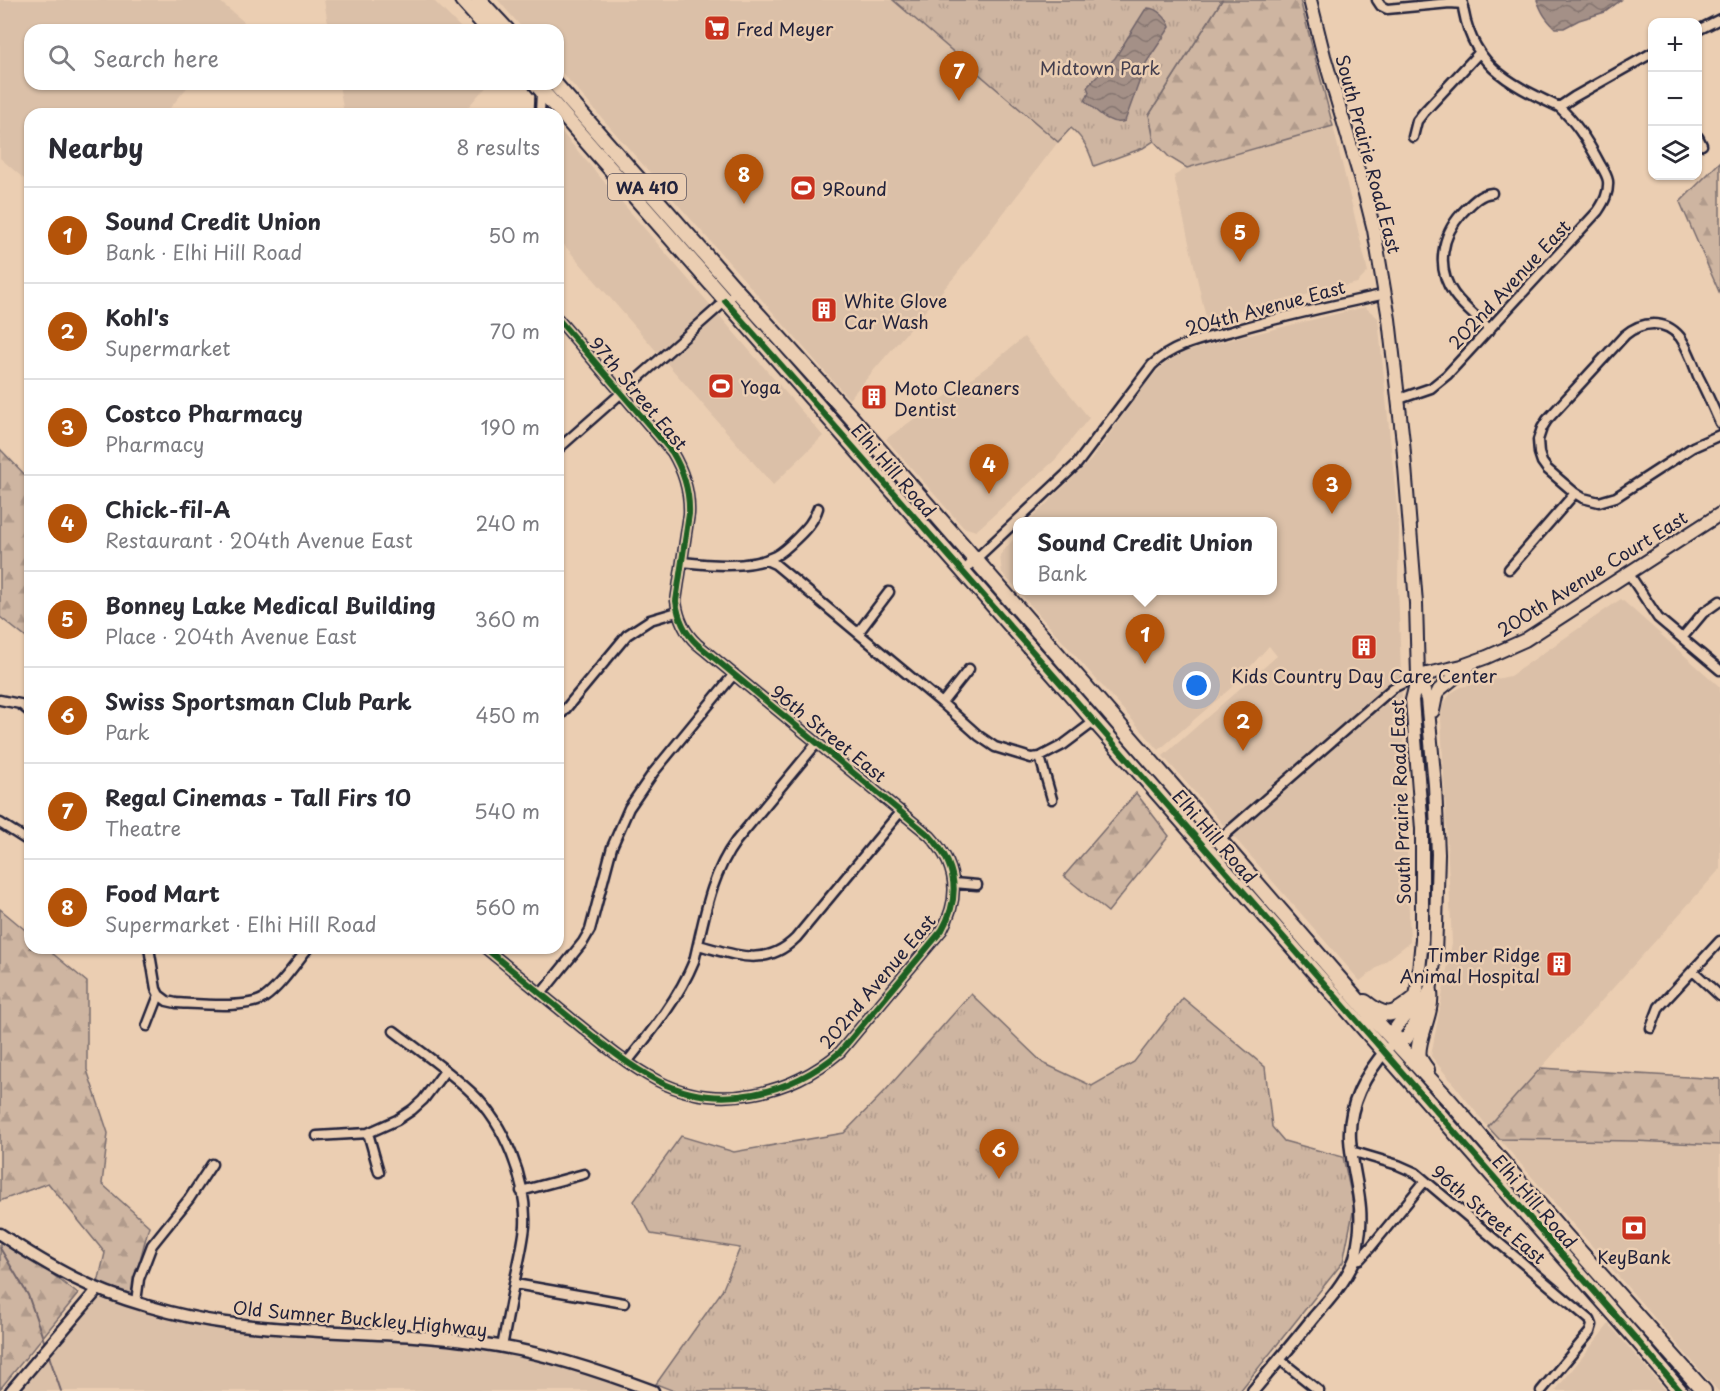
<!DOCTYPE html>
<html lang="en">
<head>
<meta charset="utf-8">
<style>
  body { margin:0; font-family:"Playpen Sans",sans-serif; background:#f7f7f7; color:#2b2b33 }
  .controls { position:absolute; right:18px; top:18px; display:grid; overflow:hidden; border-radius:12px; box-shadow:0 2px 4px #0004 }
  .controls button { width:54px; height:54px; display:grid; place-items:center; padding:0; border:0; border-bottom:2px solid #e1e1e2; background:#fff; color:#2b2b33; font:30px sans-serif }
  .you { position:absolute; left:1197px; top:686px; width:21px; height:21px; margin:-15px; border:4px solid #fff; border-radius:50%; background:#1a73e8; box-shadow:0 0 0 9px #1a73e833 }
  .badge { display:grid; place-items:center; width:39px; height:39px; border-radius:50%; background:#b45309; color:#fff; font-size:20px; font-weight:700 }
  .pin { position:absolute; translate:-50% -50px; filter:drop-shadow(0 2px 3px #0008) }
  .pin::after { content:''; position:absolute; top:32px; width:21px; height:18px; background:inherit; clip-path:polygon(0 0,100% 0,50% 100%) }
  .popup { position:absolute; left:1013px; top:517px; width:264px; height:78px; box-sizing:border-box; display:grid; place-content:center; border-radius:12px; background:#fff; filter:drop-shadow(0 2px 4px #0005); font-size:20px; white-space:nowrap; color:#7c7c81 }
  .popup b { font-size:22px; color:#2b2b33 }
  .popup::after { content:''; position:absolute; left:50%; top:100%; margin-left:-12px; border:12px solid transparent; border-top-color:#fff }
  .list { margin:0; padding:0; list-style:none }
  h2 { display:flex; justify-content:space-between; align-items:center; height:78px; margin:0; padding:0 24px; font-size:26px }
  h2 small { font-size:20px; font-weight:400; color:#7c7c81 }
  .list li { display:grid; grid-template-columns:39px 1fr auto; gap:18px; align-items:center; box-sizing:border-box; height:96px; padding:0 24px; border-top:2px solid #e1e1e2 }
  .list b { display:block; font-size:22px; white-space:nowrap }
  .list p { margin:0; font-size:20px; white-space:nowrap; color:#7c7c81 }
  .list em { font-size:20px; font-style:normal; color:#7c7c81 }
  .icon { flex:none; width:33px; height:33px; fill:none; stroke:currentColor; stroke-width:2; stroke-linecap:round; stroke-linejoin:round }
  .map { position:relative; flex:none; width:1720px; height:1391px; overflow:hidden }
  .search { position:absolute; background:#fff; box-shadow:0 2px 4px #0004; left:24px; top:24px; width:540px; height:66px; display:flex; align-items:center; gap:15px; box-sizing:border-box; padding:0 21px; border-radius:18px; color:#7c7c81; font-size:22px }
  .panel { position:absolute; background:#fff; box-shadow:0 2px 4px #0004; left:24px; top:108px; width:540px; height:846px; border-radius:18px }
  .map>svg:first-child { display:block }
  .built { fill:#dbc0a8 }
  .forest { fill:url(#forest-firs); stroke:#786c6e; stroke-width:1.5 }
  .park { fill:url(#park-tufts); stroke:#786c6e; stroke-width:1.5 }
  .water { fill:url(#water-waves); stroke:#706469; stroke-width:1.5 }
  .lines { fill:none; stroke-linecap:round; stroke-linejoin:round }
  .stream { stroke:#706469; stroke-width:2 }
  .minor-casing { stroke:#22223b; stroke-width:13 }
  .tertiary-casing { stroke:#22223b; stroke-width:15 }
  .secondary-casing { stroke:#22223b; stroke-width:16 }
  .primary-casing { stroke:#22223b; stroke-width:18 }
  .minor { stroke:#ebceb2; stroke-width:8 }
  .tertiary { stroke:#ebceb2; stroke-width:10 }
  .secondary { stroke:#ebceb2; stroke-width:12 }
  .primary { stroke:#ebceb2; stroke-width:14 }
  .cycleway-casing { stroke:#ebceb2; stroke-width:10 }
  .cycleway { stroke:#1b5e20; stroke-width:6 }
  .labels { text-anchor:middle; dominant-baseline:central; stroke-width:5; stroke-linejoin:round; paint-order:stroke }
  .shield { fill:#ebceb2; stroke:#5e565f; stroke-width:1.5 }
  .shield-label { font-size:16px; font-weight:bold; fill:#22223b }
  .poi-label { font-size:18px; fill:#22223b; stroke:#ebceb2; text-anchor:start }
  .park-label { font-size:18px; fill:#443f4f; stroke:#ebceb2 }
  .street-label { font-size:18px; fill:#22223b; stroke:#ebceb2 }
</style>
</head>
<body>
<div class="map">
<svg width="1720" height="1391" viewBox="0 0 1720 1391">
  <defs>
    <pattern id="forest-firs" width="22" height="20" patternUnits="userSpaceOnUse" patternTransform="scale(1.5)"><rect width="22" height="20" fill="#ceb5a1"/><path d="M5 1l3.5 6h-7zM16 11l3.5 6h-7z" fill="#b19b8c"/></pattern>
    <pattern id="park-tufts" width="24" height="20" patternUnits="userSpaceOnUse" patternTransform="scale(1.5)"><rect width="24" height="20" fill="#ceb5a1"/><path d="M3 7l-1-3M5 7V3M7 7l1-3M15 17l-1-3M17 17v-4M19 17l1-3" fill="none" stroke="#b19b8c"/></pattern>
    <pattern id="water-waves" width="16" height="10" patternUnits="userSpaceOnUse" patternTransform="scale(1.5)"><rect width="16" height="10" fill="#a49087"/><path d="M0 5q4-4 8 0t8 0" fill="none" stroke="#857570"/></pattern>
  </defs>
  <rect width="100%" height="100%" fill="#ebceb2"/>
  <filter id="ink" filterUnits="userSpaceOnUse"><feTurbulence type="fractalNoise" baseFrequency=".0167" numOctaves="2"/><feDisplacementMap in="SourceGraphic" scale="12" xChannelSelector="R" yChannelSelector="G"/><feConvolveMatrix kernelMatrix="1 2 1 2 8 2 1 2 1" color-interpolation-filters="sRGB"/></filter>
  <g filter="url(#ink)">
    <!-- built -->
    <path class="built" d="M0,0H218L244,22L237,30H30V84H190L165,114H30V184L0,158Z
      M324,0H433L463,30H329Z
      M498,0H893L1058,142L956,275L849,399L558,68V30H524Z
      M339,84H488L462,114H344Z
      M1333,126L1368,272L1357,283L1206,318L1174,176L1187,168Z
      M558,128L823,436L773,485L558,238Z
      M1365,307L1378,318L1399,528L1398,584L1410,942L1360,981L1163,756L1277,656L1269,646L1232,687L1159,750L1018,591L1272,590V522L1029,521L1091,460L1147,382L1163,365L1182,353L1213,344Z
      M1024,337L1089,418L1056,459L976,531L963,527L886,439L991,364Z
      M1017,535L1018,590L1002,573L1000,555Z
      M1621,599L1720,687V869L1488,1127L1431,1056L1452,943L1441,719L1442,706L1451,693L1461,687L1510,676Z
      M1499,1139L1635,1141L1720,1145V1391H1718Z
      M91,1297L241,1325L425,1336L607,1374L652,1391H11Z
      M1609,1324L1666,1391H1555Z"/>
    <!-- forest -->
    <path class="forest" d="M1222,0H1300L1333,126L1187,168L1169,157L1154,141L1149,115Z
      M1720,162V294L1680,202Z
      M0,449L30,480V638L29,640L0,617Z
      M1136,793L1169,836L1108,912L1064,876Z
      M0,909L30,934V948H46L87,982V1070L108,1133L102,1184L149,1226L131,1294L98,1283L105,1253L48,1183L0,1201Z
      M1541,1068L1720,1079V1145L1635,1141L1499,1139L1488,1127Z
      M0,1234L78,1294L0,1389Z"/>
    <!-- park -->
    <path class="park" d="M893,0H1222L1149,115L1154,141L1143,148L1094,166C1089,150 1084,139 1071,128L1058,142Z
      M971,994L1043,1063L1092,1086L1134,1062L1183,998L1265,1067L1272,1127L1284,1141L1343,1157L1354,1207L1343,1262L1240,1391H674L656,1384L722,1291L740,1248L651,1234L634,1201L681,1136L734,1152L844,1133L886,1090Z"/>
    <!-- water -->
    <path class="water" d="M1537,0H1621L1605,12L1579,20L1564,28H1555C1545,18 1542,13 1537,0Z
      M1148,8C1157,8 1168,19 1170,27L1146,63L1125,121C1110,127 1096,110 1085,101L1089,92L1087,87L1115,58L1145,10Z"/>
    <g class="lines">
      <!-- stream -->
      <path class="stream" d="M0,1248L28,1295L44,1341
        M49,1356L61,1391"/>
      <defs>
        <path id="minor" d="M1377,0L1381,6L1387,9L1450,3L1463,4
          M1698,30L1720,19
          M1559,107L1574,97L1652,53
          M540,114L541,91
          M1413,137L1417,121L1424,112L1479,53
          M1698,137L1702,145
          M1490,330C1478,318 1463,307 1454,294C1435,268 1442,235 1462,213C1471,204 1479,194 1492,193
          M1399,399L1431,388L1447,375L1598,211C1604,202 1609,193 1608,181C1607,175 1603,169 1600,164C1589,143 1577,123 1559,107C1506,82 1469,64 1462,0
          M1720,423C1713,407 1706,391 1698,376C1693,363 1688,348 1680,337C1665,319 1642,321 1625,335L1547,420L1542,428L1538,440L1539,453L1542,462L1547,469L1575,493L1583,498L1599,502L1616,497L1693,447L1720,435
          M558,449L737,291
          M766,560L775,564L942,703L979,736L995,747L1031,758L1040,757L1063,745L1095,721
          M682,562C709,565 749,569 775,556C783,552 790,545 797,538C806,529 814,521 818,508
          M1509,569L1575,493
          M962,572L1077,464L1152,365C1174,344 1204,339 1232,331C1283,316 1334,305 1386,294
          M1629,574L1658,618L1720,670
          M858,633L889,592
          M1682,638L1703,613L1720,601
          M0,700L20,704L30,712
          M942,703L969,669
          M558,718L627,635L650,620L677,612
          M1040,757L1052,799
          M0,823L30,842
          M1219,840L1393,688L1418,676
          M954,883L977,885
          M698,945C734,954 765,969 796,938L901,811
          M485,948C514,972 544,996 573,1020C600,1042 627,1065 658,1081C719,1112 791,1094 840,1052L942,930C961,896 957,865 930,836L697,644C684,632 678,618 676,601L689,514C690,491 684,472 672,452L558,319
          M1693,971L1720,996
          M541,994L583,942L590,930L612,847L629,808L653,773L734,674
          M159,995L167,1001L176,1003C198,1004 247,1009 264,998C280,987 296,963 308,948
          M147,1026L159,995L156,989L149,948
          M1651,1028L1659,1007L1720,941
          M394,1031C420,1051 448,1070 472,1093C505,1125 527,1180 525,1226C523,1246 518,1265 514,1284C510,1305 506,1326 502,1347
          M627,1062C652,1031 679,998 694,961C704,920 710,876 736,841L817,743
          M368,1133L379,1172
          M317,1136L368,1133L397,1120L412,1110L423,1100L445,1071
          M1351,1151L1398,1165L1416,1173L1590,1320L1592,1325L1590,1332L1541,1391
          M521,1191L584,1174
          M1354,1260L1360,1259L1370,1248L1425,1181
          M515,1284L624,1303
          M136,1302L139,1279L152,1245L189,1199L212,1164
          M1279,1359L1319,1391"/>
        <path id="tertiary" d="M0,1234C24,1250 48,1265 74,1278C115,1299 179,1317 226,1323C310,1335 395,1330 479,1343C539,1351 597,1370 653,1391
          M11,1391L98,1289
          M1253,1391C1274,1366 1294,1342 1314,1317C1329,1300 1345,1282 1354,1261C1356,1255 1357,1249 1358,1243C1366,1204 1352,1176 1350,1139C1348,1105 1366,1073 1388,1048"/>
        <path id="secondary" d="M1310,0L1324,56L1365,194L1374,230L1389,319L1403,442L1416,603L1418,676L1412,700L1422,829V939L1417,991L1413,1005L1395,1029L1393,1041L1407,1038L1430,992L1435,955L1436,925L1438,854L1435,785L1427,699L1418,676
          M1418,676L1462,666L1487,657L1525,640L1720,514
          M1433,711L1436,696L1439,690L1469,666"/>
        <path id="primary" d="M462,0L489,30
          M479,0L507,30
          M536,84L1637,1340L1680,1391
          M555,84L737,291L850,416L1190,806L1375,1020L1449,1100L1565,1235L1704,1391
          M1365,1002C1387,1020 1394,1015 1414,999
          M1427,1070C1424,1066 1421,1062 1419,1057C1415,1042 1433,1013 1430,992"/>
      </defs>
      <!-- minor casing -->
      <use href="#minor" class="minor-casing"/>
      <!-- tertiary casing -->
      <use href="#tertiary" class="tertiary-casing"/>
      <!-- secondary casing -->
      <use href="#secondary" class="secondary-casing"/>
      <!-- primary casing -->
      <use href="#primary" class="primary-casing"/>
      <!-- minor -->
      <use href="#minor" class="minor"/>
      <!-- tertiary -->
      <use href="#tertiary" class="tertiary"/>
      <!-- secondary -->
      <use href="#secondary" class="secondary"/>
      <!-- primary -->
      <use href="#primary" class="primary"/>
      <defs>
        <path id="cycleway" d="M725,301L1637,1340L1680,1391
          M485,948C514,972 544,996 573,1020C600,1042 627,1065 658,1081C719,1112 791,1094 840,1052L942,930C961,896 957,865 930,836L697,644C684,632 678,618 676,601L689,514C690,491 684,472 672,452L558,319"/>
      </defs>
      <!-- cycleway casing -->
      <use href="#cycleway" class="cycleway-casing"/>
      <!-- cycleway -->
      <use href="#cycleway" class="cycleway"/>
    </g>
  </g>
  <!-- icons -->
  <defs>
    <symbol id="supermarket-square" viewBox="-11 -11 22 22"><rect x="-9" y="-9" width="18" height="18" rx="4" fill="#c8321e" stroke="#ebceb2"/><path d="M-6-5.5h2.5l.6 2H6L4.5 2H-2.5L-4.4-4H-6ZM-1.5 3.2a1.3 1.3 0 1 0 .1 0ZM3 3.2a1.3 1.3 0 1 0 .1 0Z" fill="#fff"/></symbol>
    <symbol id="stadium-square" viewBox="-11 -11 22 22"><rect x="-9" y="-9" width="18" height="18" rx="4" fill="#c8321e" stroke="#ebceb2"/><path d="M0-5a6.5 5 0 1 0 0 10a6.5 5 0 1 0 0-10ZM-3.5-1.8h7v3.6h-7Z" fill="#fff"/></symbol>
    <symbol id="building-square" viewBox="-11 -11 22 22"><rect x="-9" y="-9" width="18" height="18" rx="4" fill="#c8321e" stroke="#ebceb2"/><path d="M-4-6H4V6H1V3H-1V6H-4ZM-2.5-4.3h1.7v1.8h-1.7ZM.8-4.3h1.7v1.8H.8ZM-2.5-1h1.7V.8h-1.7ZM.8-1h1.7V.8H.8Z" fill="#fff"/></symbol>
    <symbol id="bank-square" viewBox="-11 -11 22 22"><rect x="-9" y="-9" width="18" height="18" rx="4" fill="#c8321e" stroke="#ebceb2"/><path d="M-6-4H6V4H-6ZM0-2.3a2.3 2.3 0 1 0 0 4.6a2.3 2.3 0 1 0 0-4.6Z" fill="#fff"/></symbol>
  </defs>
  <g fill-rule="evenodd">
    <use href="#supermarket-square" x="702" y="13" width="30" height="30"/>
    <use href="#stadium-square" x="788" y="173" width="30" height="30"/>
    <use href="#building-square" x="809" y="295" width="30" height="30"/>
    <use href="#stadium-square" x="706" y="371" width="30" height="30"/>
    <use href="#building-square" x="859" y="382" width="30" height="30"/>
    <use href="#building-square" x="1349" y="632" width="30" height="30"/>
    <use href="#building-square" x="1544" y="949" width="30" height="30"/>
    <use href="#bank-square" x="1619" y="1213" width="30" height="30"/>
  </g>
  <g class="labels">
    <!-- shield labels -->
    <rect class="shield" x="608" y="174" width="78" height="26" rx="4.5"/>
    <g class="shield-label">
      <text x="647" y="187">WA 410</text>
    </g>
    <!-- poi labels -->
    <g class="poi-label">
      <text x="736" y="28">Fred Meyer</text>
      <text x="822" y="188">9Round</text>
      <text x="844" y="300">White Glove<tspan x="844" dy="21">Car Wash</tspan></text>
      <text x="740" y="386">Yoga</text>
      <text x="894" y="387">Moto Cleaners<tspan x="894" dy="21">Dentist</tspan></text>
      <text x="1364" y="675" text-anchor="middle">Kids Country Day Care Center</text>
      <text x="1540" y="954" text-anchor="end">Timber Ridge<tspan x="1540" dy="21">Animal Hospital</tspan></text>
      <text x="1634" y="1256" text-anchor="middle">KeyBank</text>
    </g>
    <!-- park labels -->
    <g class="park-label">
      <text x="1100" y="67">Midtown Park</text>
    </g>
    <!-- street labels -->
    <g class="street-label">
      <text transform="translate(1369 154) rotate(75)">South Prairie Road East</text>
      <text transform="translate(1509 284) rotate(-47)">202nd Avenue East</text>
      <text transform="translate(1265 307) rotate(-15)">204th Avenue East</text>
      <text transform="translate(639 393) rotate(50)">97th Street East</text>
      <text transform="translate(894 470) rotate(49)">Elhi Hill Road</text>
      <text transform="translate(1592 573) rotate(-32)">200th Avenue Court East</text>
      <text transform="translate(829 733) rotate(39)">96th Street East</text>
      <text transform="translate(1400 802) rotate(-92)">South Prairie Road East</text>
      <text transform="translate(1215 836) rotate(49)">Elhi Hill Road</text>
      <text transform="translate(877 981) rotate(-50)">202nd Avenue East</text>
      <text transform="translate(1535 1201) rotate(49)">Elhi Hill Road</text>
      <text transform="translate(1489 1214) rotate(40)">96th Street East</text>
      <text transform="translate(360 1318) rotate(5)">Old Sumner Buckley Highway</text>
    </g>
  </g>
</svg>
<div class="controls">
<button>+</button>
<button>−</button>
<button><svg class="icon" aria-label="layers" viewBox="0 0 24 24"><path d="M12 4l9 5-9 5-9-5zM3 14l9 5 9-5"/></svg></button>
</div>
<div class="you"></div>
<div class="pin badge" style="left:1145px;top:664px">1</div>
<div class="popup"><b>Sound Credit Union</b>Bank</div>
<div class="pin badge" style="left:1243px;top:751px">2</div>
<div class="pin badge" style="left:1332px;top:514px">3</div>
<div class="pin badge" style="left:989px;top:494px">4</div>
<div class="pin badge" style="left:1240px;top:262px">5</div>
<div class="pin badge" style="left:999px;top:1179px">6</div>
<div class="pin badge" style="left:959px;top:101px">7</div>
<div class="pin badge" style="left:744px;top:204px">8</div>
<div class="search"><svg class="icon" aria-label="search" viewBox="0 0 24 24"><circle cx="10" cy="10" r="6"/><path d="M15 15l6 6"/></svg>Search here</div>
<section class="panel">
<h2>Nearby<small>8 results</small></h2>
<ul class="list">
<li><span class="badge">1</span><div><b>Sound Credit Union</b><p>Bank · Elhi Hill Road</p></div><em>50 m</em></li>
<li><span class="badge">2</span><div><b>Kohl's</b><p>Supermarket</p></div><em>70 m</em></li>
<li><span class="badge">3</span><div><b>Costco Pharmacy</b><p>Pharmacy</p></div><em>190 m</em></li>
<li><span class="badge">4</span><div><b>Chick-fil-A</b><p>Restaurant · 204th Avenue East</p></div><em>240 m</em></li>
<li><span class="badge">5</span><div><b>Bonney Lake Medical Building</b><p>Place · 204th Avenue East</p></div><em>360 m</em></li>
<li><span class="badge">6</span><div><b>Swiss Sportsman Club Park</b><p>Park</p></div><em>450 m</em></li>
<li><span class="badge">7</span><div><b>Regal Cinemas - Tall Firs 10</b><p>Theatre</p></div><em>540 m</em></li>
<li><span class="badge">8</span><div><b>Food Mart</b><p>Supermarket · Elhi Hill Road</p></div><em>560 m</em></li>
</ul>
</section>
</div>
</body>
</html>
